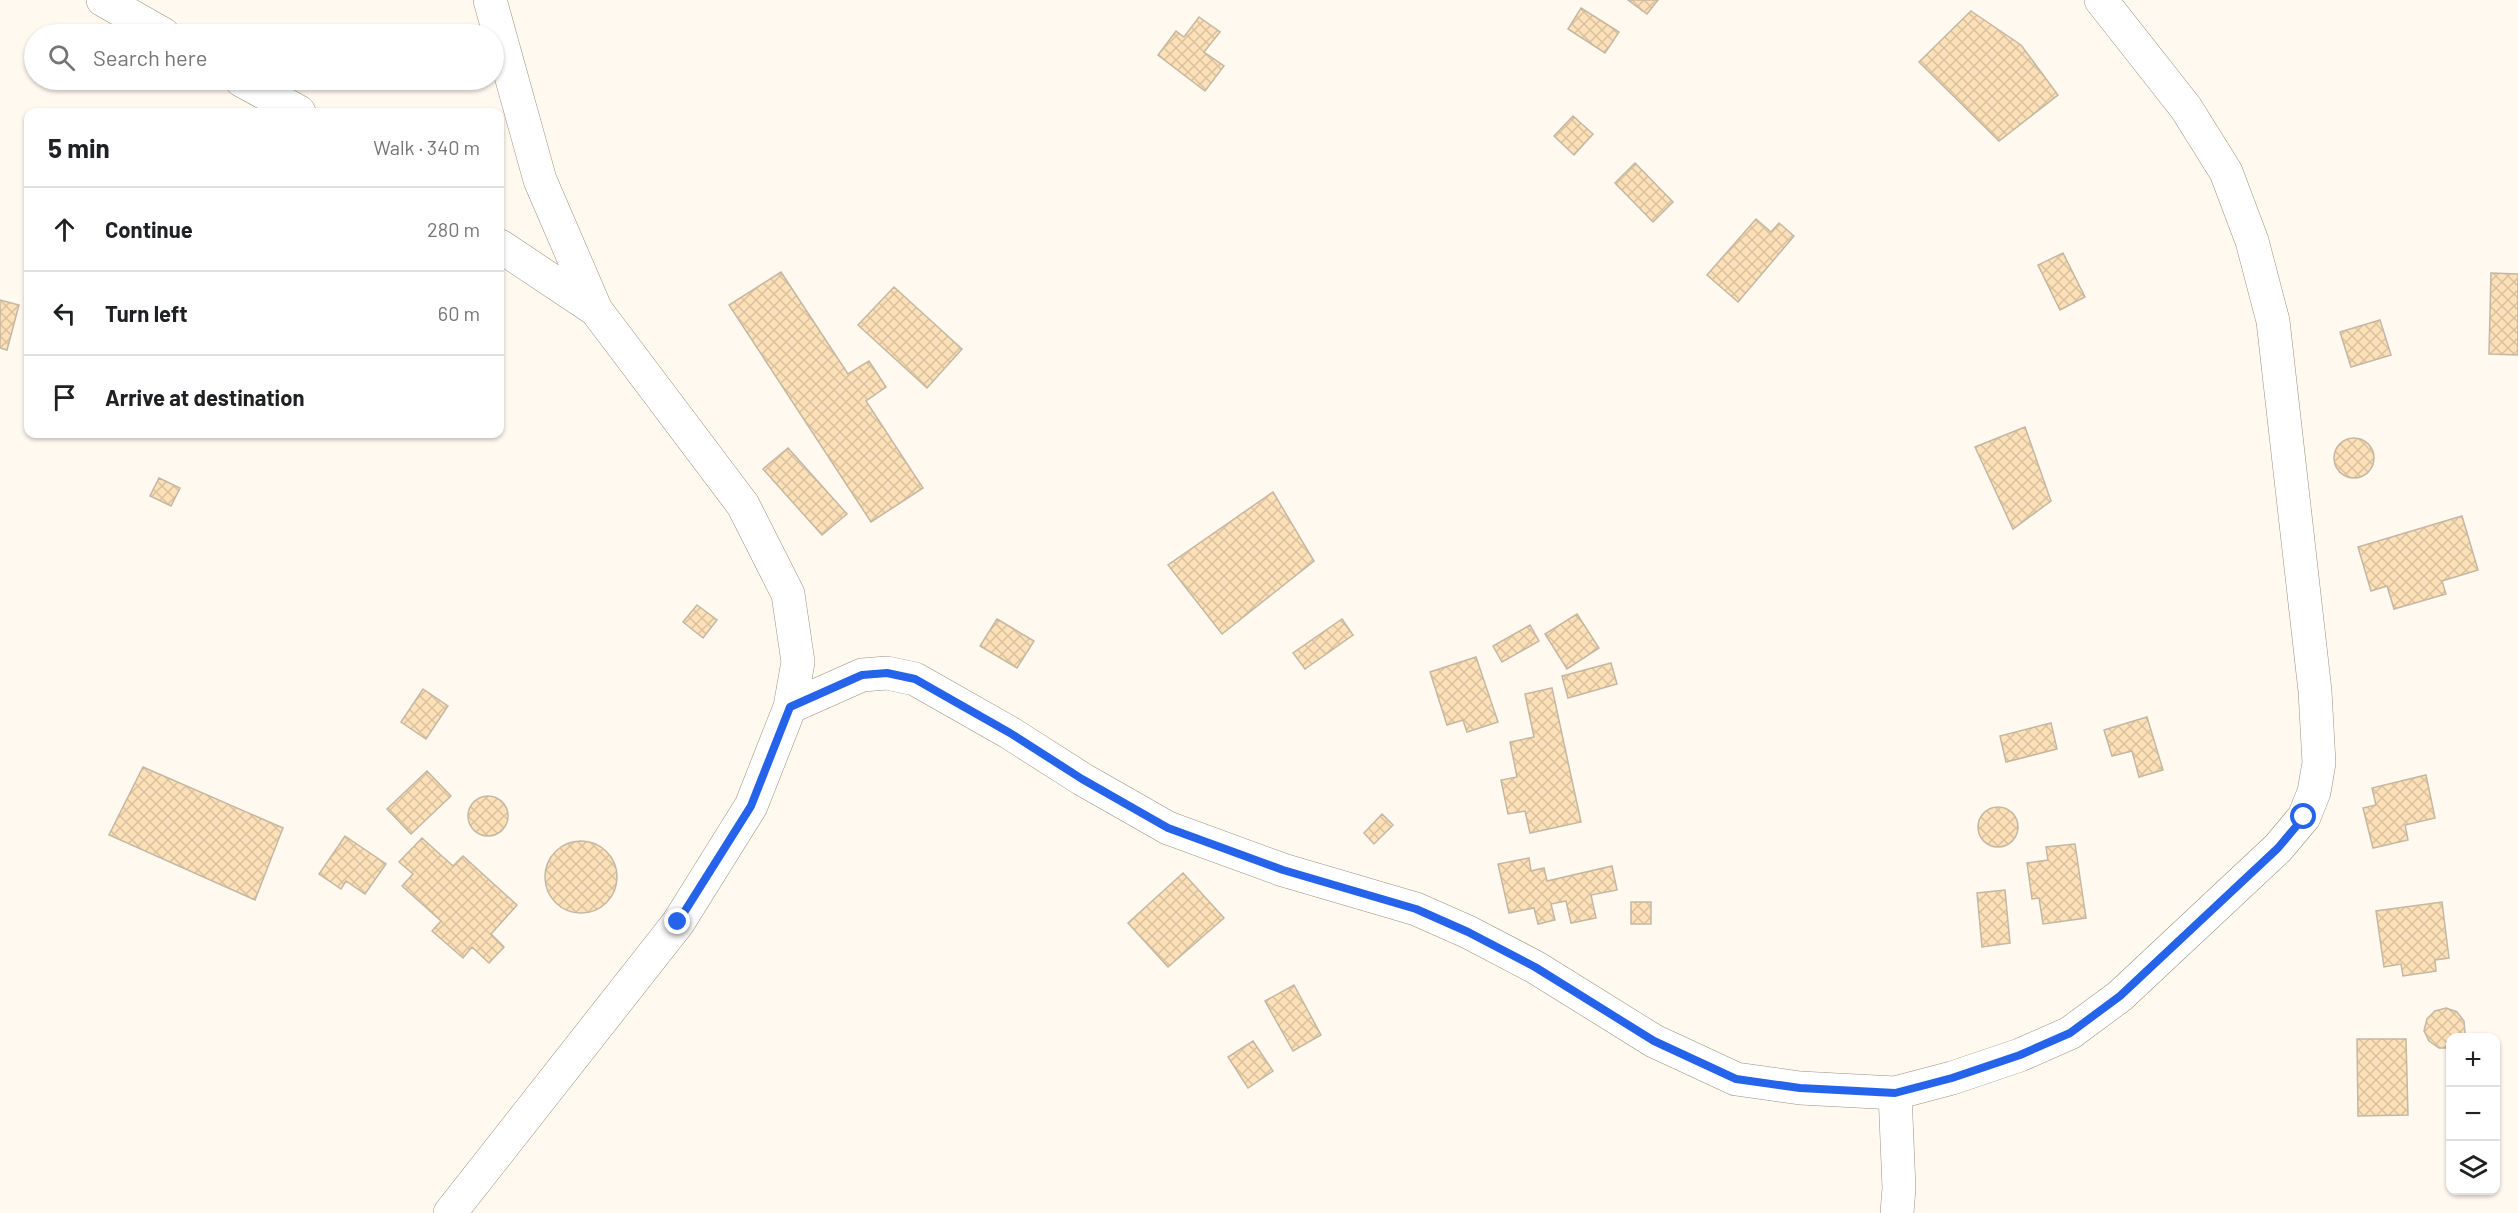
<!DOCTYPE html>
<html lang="en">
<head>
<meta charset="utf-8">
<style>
  body { margin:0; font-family:Barlow,sans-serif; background:#f6f6f6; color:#202124 }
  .controls { position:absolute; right:18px; bottom:18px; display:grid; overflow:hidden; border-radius:12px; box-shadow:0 2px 4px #0004 }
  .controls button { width:54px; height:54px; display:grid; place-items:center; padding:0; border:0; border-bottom:2px solid #e0e0e0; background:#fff; color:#202124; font:30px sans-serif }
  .stop { position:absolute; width:18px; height:18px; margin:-14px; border:4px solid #2563eb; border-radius:50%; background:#fff }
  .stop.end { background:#2563eb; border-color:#fff; box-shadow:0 2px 6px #0008 }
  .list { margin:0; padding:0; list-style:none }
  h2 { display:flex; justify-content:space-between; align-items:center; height:78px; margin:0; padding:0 24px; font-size:26px }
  h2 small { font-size:20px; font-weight:400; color:#757577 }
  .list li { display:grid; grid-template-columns:39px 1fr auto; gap:18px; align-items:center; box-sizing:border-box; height:84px; padding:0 24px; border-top:2px solid #e0e0e0 }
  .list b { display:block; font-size:22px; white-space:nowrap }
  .list em { font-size:20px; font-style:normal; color:#757577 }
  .icon { flex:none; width:33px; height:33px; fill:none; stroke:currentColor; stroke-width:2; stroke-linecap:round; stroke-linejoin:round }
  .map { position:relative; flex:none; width:2518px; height:1213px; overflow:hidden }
  .search { position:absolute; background:#fff; box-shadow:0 2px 4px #0004; left:24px; top:24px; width:480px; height:66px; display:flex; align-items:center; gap:15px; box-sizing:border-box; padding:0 21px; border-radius:33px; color:#757577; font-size:22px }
  .panel { position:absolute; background:#fff; box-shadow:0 2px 4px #0004; left:24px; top:108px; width:480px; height:330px; border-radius:12px }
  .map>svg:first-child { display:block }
  .building { fill:url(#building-cross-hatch); stroke:#c5b7a2; stroke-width:1.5 }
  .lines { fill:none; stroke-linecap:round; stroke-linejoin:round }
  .street-casing { stroke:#9d907c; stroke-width:34 }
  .street { stroke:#fff; stroke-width:33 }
  .route { stroke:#2563eb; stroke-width:8 }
</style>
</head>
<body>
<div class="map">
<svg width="2518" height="1213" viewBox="0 0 2518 1213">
  <defs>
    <pattern id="building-cross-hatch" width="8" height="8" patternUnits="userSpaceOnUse" patternTransform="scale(1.5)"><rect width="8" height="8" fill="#fce1b8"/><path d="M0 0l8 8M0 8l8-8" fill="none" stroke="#d9c19e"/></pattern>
  </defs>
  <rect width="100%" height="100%" fill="#fff9f0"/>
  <!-- building -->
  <path class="building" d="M1628,0H1658L1647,14Z
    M1581,8L1619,32L1605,53L1568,29Z
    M1971,11L2021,45L2058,95L1999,141L1919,62Z
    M1199,17L1220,32L1204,52L1224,66L1205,91L1158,55L1176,31L1184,37Z
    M1573,116L1593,134L1574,155L1554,136Z
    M1635,163L1673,202L1653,222L1615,183Z
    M1756,219L1771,232L1779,223L1794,236L1738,302L1707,275Z
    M2063,253L2085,297L2060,310L2038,265Z
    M781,272L848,374L869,361L886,387L866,401L923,488L871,522L729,305Z
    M2491,273L2518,274V355L2489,354Z
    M894,287L962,349L927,388L858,325Z
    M0,300L19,305L7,350L0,348Z
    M2380,320L2391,355L2351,367L2340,332Z
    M2025,427L2051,501L2013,529L1975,447Z
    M2334 458a20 20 0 1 1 40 0a20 20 0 1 1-40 0Z
    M788,448L847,514L822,535L763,469Z
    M159,478L180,488L171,506L150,496Z
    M1273,492L1314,561L1222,634L1168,565Z
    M2462,516L2478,570L2442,581L2446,594L2394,609L2387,586L2371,591L2358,547Z
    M697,605L717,620L703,638L683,622Z
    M1577,614L1599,648L1567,669L1545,634Z
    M997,619L1034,641L1017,668L980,646Z
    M1342,619L1353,635L1305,669L1293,653Z
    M1530,625L1539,641L1502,662L1493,646Z
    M1476,657L1498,722L1467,732L1463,720L1447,725L1430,672Z
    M1611,663L1617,684L1568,698L1562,676Z
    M1552,688L1581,822L1530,833L1525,811L1508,814L1501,780L1517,777L1510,742L1534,737L1525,694Z
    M423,689L448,706L426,739L401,722Z
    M2147,717L2163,770L2139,777L2132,751L2112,756L2104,730Z
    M2051,723L2057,749L2006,762L2000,736Z
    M143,767L283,828L255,900L109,835Z
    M427,771L451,796L411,834L387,809Z
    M2426,775L2435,818L2405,825L2408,840L2373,848L2363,808L2376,805L2372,788Z
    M468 816a20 20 0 1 1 40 0a20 20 0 1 1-40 0Z
    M1978 827a20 20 0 1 1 40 0a20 20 0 1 1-40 0Z
    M1382,814L1393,825L1374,844L1364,833Z
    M345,836L386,864L365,894L346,881L341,889L319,874Z
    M422,838L453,866L463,856L517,905L491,934L504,947L489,963L472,947L463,958L432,931L441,921L402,886L413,874L399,862Z
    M545 877a36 36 0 1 1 72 0a36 36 0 1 1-72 0Z
    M2075,844L2086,918L2043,924L2039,898L2032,899L2027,863L2048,860L2046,847Z
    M1529,858L1531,871L1544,868L1547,881L1612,866L1617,890L1591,895L1596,918L1571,923L1566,901L1551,904L1555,920L1538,924L1534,908L1509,913L1498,864Z
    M1183,873L1224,918L1168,967L1128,923Z
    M2005,890L2010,943L1982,947L1977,893Z
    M1631,902H1651V924H1631Z
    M2442,902L2449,958L2435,960L2436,971L2403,976L2401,964L2384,967L2376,911Z
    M1294,985L1321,1035L1293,1051L1265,1001Z
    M2446,1008L2457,1012L2464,1021L2465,1033L2463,1038H2450V1048H2439L2429,1041L2424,1031L2427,1019L2435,1011Z
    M2357,1039H2406L2408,1115L2358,1116Z
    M1253,1041L1273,1071L1248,1088L1228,1057Z"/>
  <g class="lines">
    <defs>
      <path id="street" d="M103,0L163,34
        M241,80L299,112
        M500,246L596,310
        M790,707L862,675L887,673L915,679L1010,733L1082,779L1168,828L1283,870L1416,909L1468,932L1535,967L1654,1041L1736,1079L1800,1088L1895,1093L1952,1078L2020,1055L2070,1033L2120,996L2278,848L2304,817L2314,792L2319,763L2315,691L2273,321L2252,241L2226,172L2186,108L2101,0
        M1895,1093L1899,1188L1897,1213
        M450,1213L678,923L751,806L790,707L798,662L788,594L743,505L596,310L540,180L490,0"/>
    </defs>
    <!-- street casing -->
    <use href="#street" class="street-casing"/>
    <!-- street -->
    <use href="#street" class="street"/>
  </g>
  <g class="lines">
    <!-- route -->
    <path class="route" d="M678,922L751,806L790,707L862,675L887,673L915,679L1010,733L1082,779L1168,828L1283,870L1416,909L1468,932L1535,967L1654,1041L1736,1079L1800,1088L1895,1093L1952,1078L2020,1055L2070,1033L2120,996L2278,848L2304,817"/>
  </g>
</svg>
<div class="controls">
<button>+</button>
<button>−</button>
<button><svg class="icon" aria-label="layers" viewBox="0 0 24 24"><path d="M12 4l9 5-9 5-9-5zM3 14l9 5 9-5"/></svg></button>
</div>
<div class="stop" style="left:2304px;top:817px"></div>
<div class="stop end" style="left:678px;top:922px"></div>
<div class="search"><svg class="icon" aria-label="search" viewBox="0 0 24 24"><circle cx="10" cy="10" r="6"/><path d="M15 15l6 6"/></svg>Search here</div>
<section class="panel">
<h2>5 min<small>Walk · 340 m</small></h2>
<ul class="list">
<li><svg class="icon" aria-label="ahead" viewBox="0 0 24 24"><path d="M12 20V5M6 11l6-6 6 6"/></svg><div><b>Continue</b></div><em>280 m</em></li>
<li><svg class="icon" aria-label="left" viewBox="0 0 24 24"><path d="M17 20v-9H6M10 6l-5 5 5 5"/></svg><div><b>Turn left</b></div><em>60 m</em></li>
<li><svg class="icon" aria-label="arrive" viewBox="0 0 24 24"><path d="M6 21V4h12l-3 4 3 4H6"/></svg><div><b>Arrive at destination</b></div></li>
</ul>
</section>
</div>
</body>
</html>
